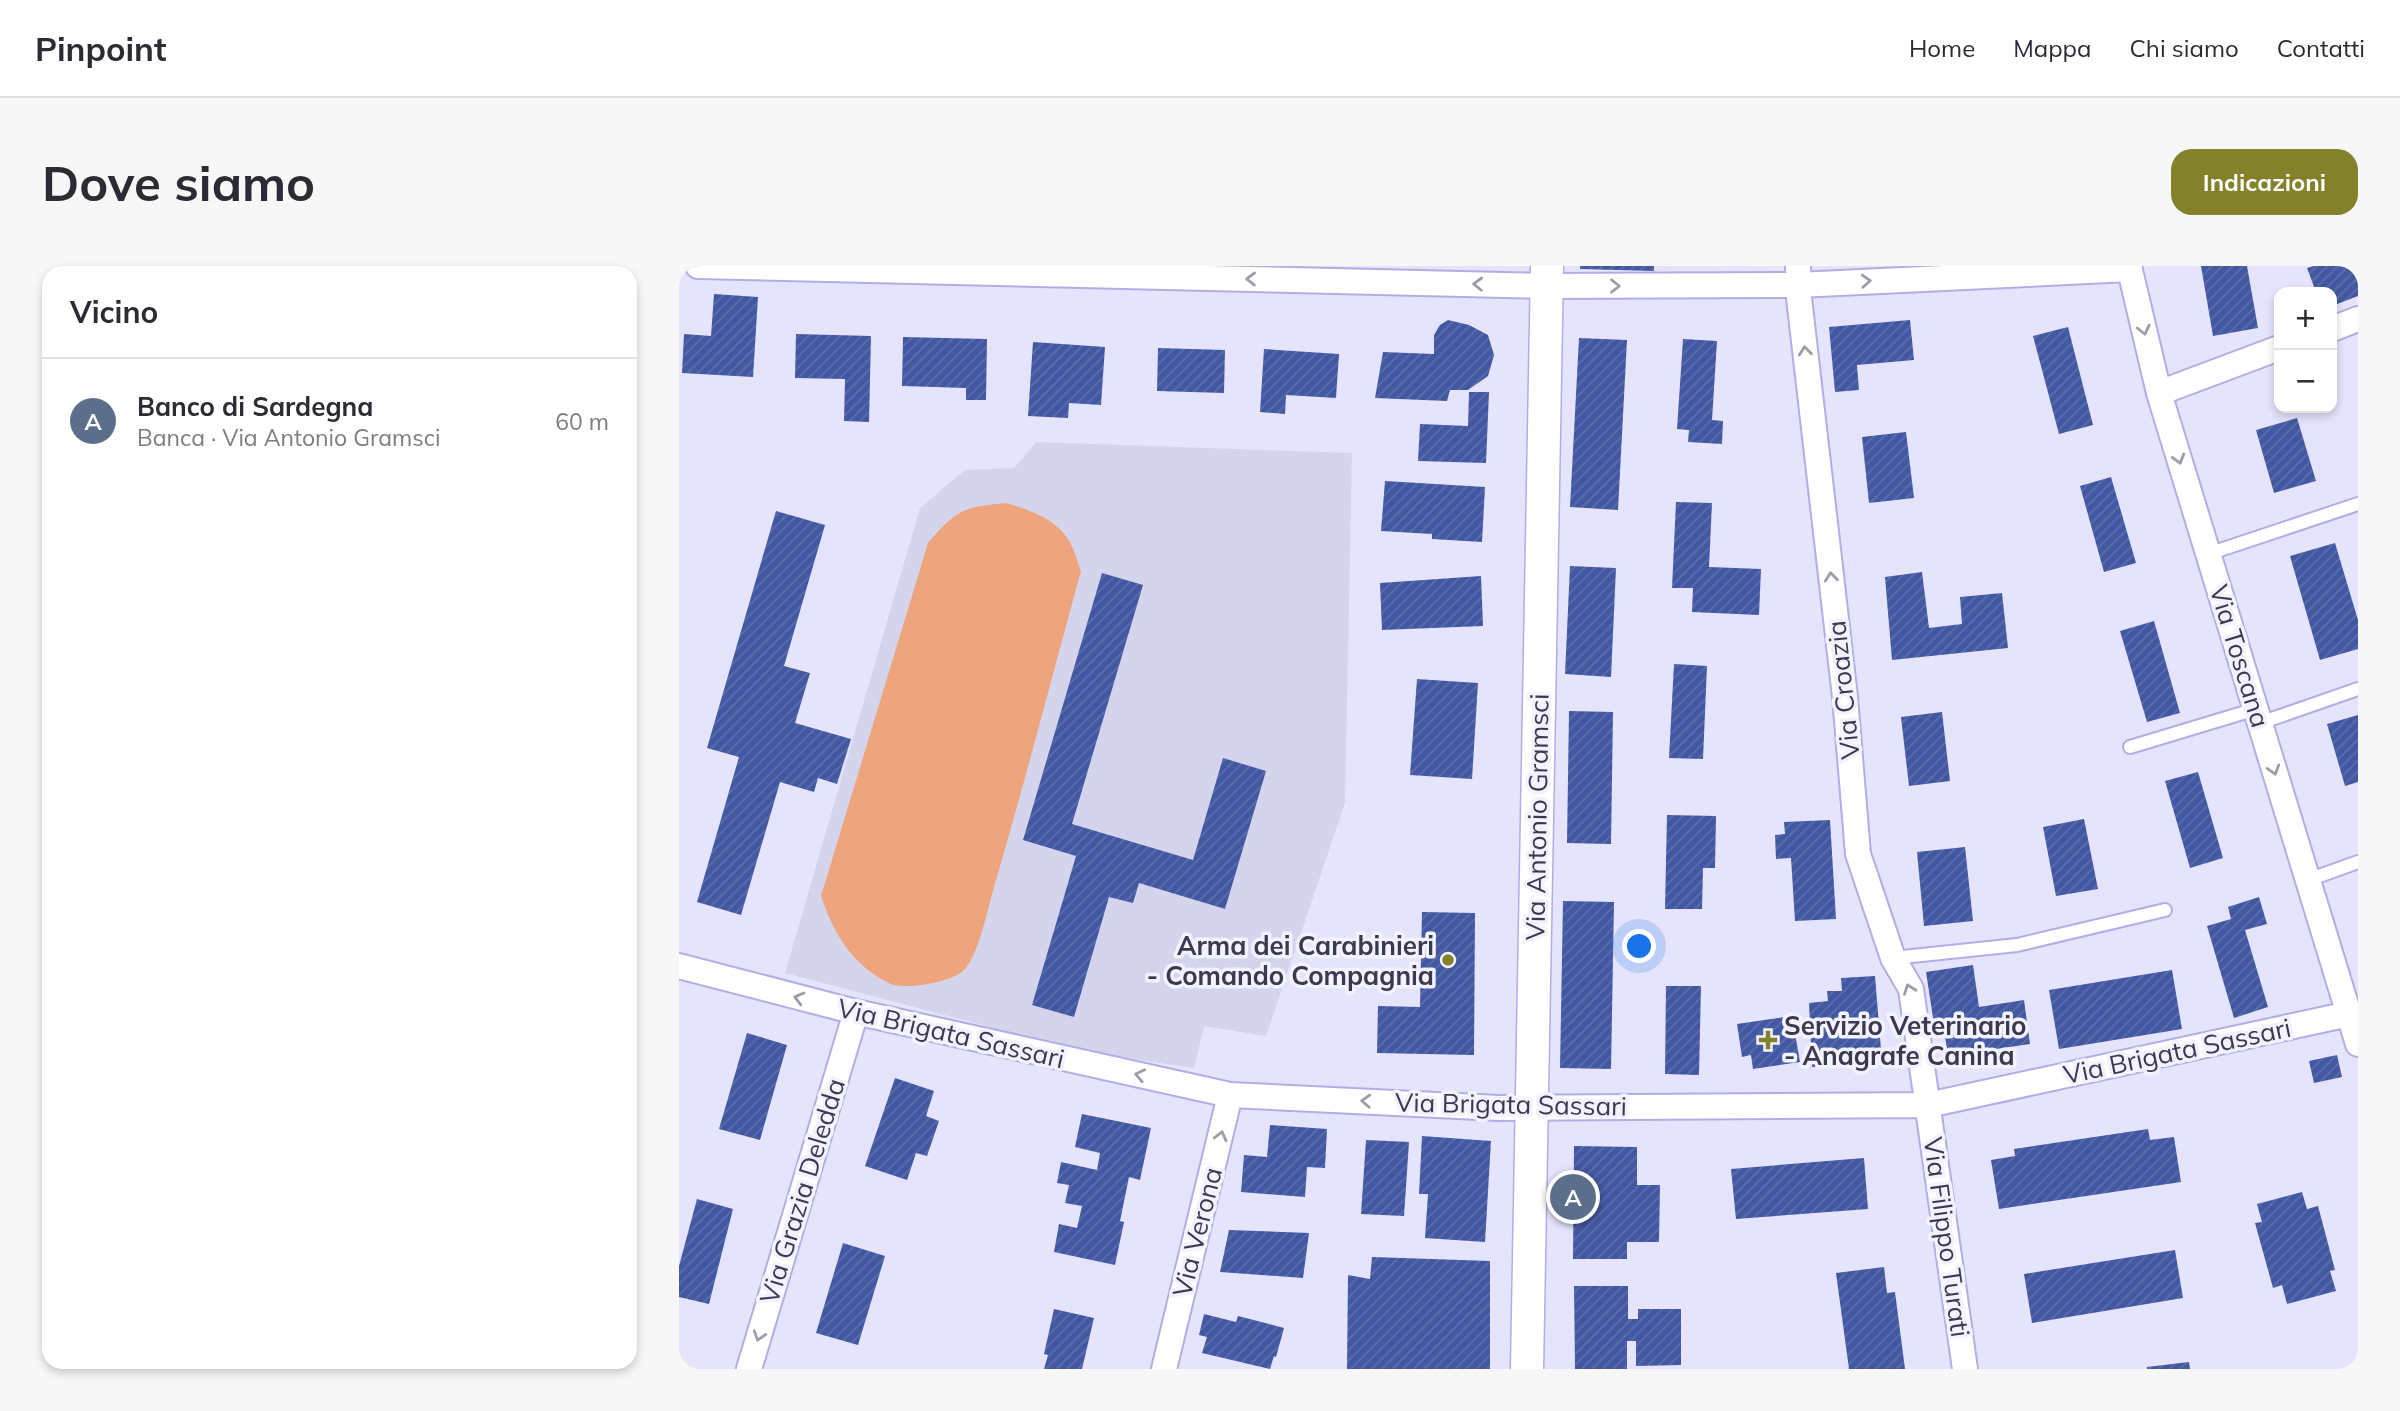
<!DOCTYPE html>
<html lang="it">
<head>
<meta charset="utf-8">
<style>
  body { margin:0; font-family:Mulish,sans-serif; background:#f7f7f7; color:#2b2b33 }
  .controls { position:absolute; right:21px; top:21px; display:grid; overflow:hidden; border-radius:14px; box-shadow:0 4px 10px #0003 }
  .controls button { width:63px; height:63px; display:grid; place-items:center; padding:0; border:0; border-bottom:2px solid #e1e1e2; background:#fff; color:#2b2b33; font:35px sans-serif }
  .you { position:absolute; left:961px; top:681px; width:24px; height:24px; margin:-18px; border:5px solid #fff; border-radius:50%; background:#1a73e8; box-shadow:0 0 0 10px #1a73e833 }
  .badge { display:grid; place-items:center; width:46px; height:46px; border-radius:50%; background:#83822b; color:#fff; font-size:23px; font-weight:700 }
  .pin { position:absolute; translate:-50% -50%; border:4px solid #fff; box-shadow:0 2px 7px #0006 }
  .list { margin:0; padding:0; list-style:none }
  h2 { display:flex; justify-content:space-between; align-items:center; height:91px; margin:0; padding:0 28px; font-size:30px }
  h2 small { font-size:23px; font-weight:400; color:#7c7c81 }
  .list li { display:grid; grid-template-columns:46px 1fr auto; gap:21px; align-items:center; box-sizing:border-box; height:126px; padding:0 28px; border-top:2px solid #e1e1e2 }
  .list b { display:block; font-size:26px; white-space:nowrap }
  .list p { margin:0; font-size:23px; white-space:nowrap; color:#7c7c81 }
  .list em { font-size:23px; font-style:normal; color:#7c7c81 }
  .map { position:relative; flex:none; width:1679px; height:1103px; overflow:hidden; border-radius:21px }
  header { display:flex; align-items:center; gap:42px; box-sizing:border-box; height:98px; padding:0 35px; background:#fff; border-bottom:2px solid #e1e1e2 }
  header strong { font-size:33px }
  nav { display:flex; gap:38px; margin-inline-start:auto; font-size:24px }
  .intro { display:flex; align-items:center; justify-content:space-between; box-sizing:border-box; height:168px; padding:0 42px }
  h1 { margin:0; font-size:49px }
  .button { padding:18px 32px; border-radius:21px; background:#83822b; color:#fff; font-size:24px; font-weight:700 }
  main { display:flex; gap:42px; padding:0 42px }
  aside { flex:1; background:#fff; border-radius:21px; box-shadow:0 4px 10px #0003 }
  .map>svg:first-child { display:block }
  .built { fill:#d5d4ed }
  .garden { fill:#eea57e }
  .building { fill:url(#building-hatch) }
  .lines { fill:none; stroke-linecap:round; stroke-linejoin:round }
  .service-casing { stroke:#b3ade6; stroke-width:16 }
  .minor-casing { stroke:#b3ade6; stroke-width:28 }
  .tertiary-casing { stroke:#b3ade6; stroke-width:35 }
  .service { stroke:#fff; stroke-width:12 }
  .minor { stroke:#fff; stroke-width:24 }
  .tertiary { stroke:#fff; stroke-width:32 }
  .oneway { stroke:#9d9ca8 }
  .poi-dot { fill:#83822b; stroke:#f3f2ff; stroke-width:2.5 }
  .labels { text-anchor:middle; dominant-baseline:central; stroke-width:7; stroke-linejoin:round; paint-order:stroke }
  .street-label { font-size:26px; fill:#3b3950; stroke:#f3f2ff }
  .poi-label { font-size:26px; font-weight:bold; fill:#3b3950; stroke:#f3f2ff; text-anchor:end }
</style>
</head>
<body>
<header>
<strong>Pinpoint</strong>
<nav><a>Home</a><a>Mappa</a><a>Chi siamo</a><a>Contatti</a></nav>
</header>
<div class="intro"><h1>Dove siamo</h1><a class="button">Indicazioni</a></div>
<main>
<aside>
<h2>Vicino<small></small></h2>
<ul class="list">
<li><span class="badge" style="background:#5c6f8a">A</span><div><b>Banco di Sardegna</b><p>Banca · Via Antonio Gramsci</p></div><em>60 m</em></li>
</ul>
</aside>
<div class="map">
<svg width="1679" height="1103" viewBox="0 0 1679 1103">
  <defs>
    <pattern id="building-hatch" width="6" height="6" patternUnits="userSpaceOnUse" patternTransform="scale(1.75)"><rect width="6" height="6" fill="#4258a2"/><path d="M-1 1l2-2M0 6l6-6M5 7l2-2" fill="none" stroke="#5c6eaa"/></pattern>
  </defs>
  <rect width="100%" height="100%" fill="#e5e4fc"/>
  <!-- built -->
  <path class="built" d="M357,176L673,187L666,537L587,770L525,760L515,802L406,786L106,707L241,242L286,204L335,202Z"/>
  <!-- garden -->
  <path class="garden" d="M327,237C350,244 376,252 389,273C395,282 398,295 402,305C373,410 346,516 315,621C309,642 299,692 284,705C272,716 227,724 212,718C174,700 155,669 142,630L249,277C277,244 284,241 327,237Z"/>
  <!-- building -->
  <path class="building" d="M901,0H975V5L901,3Z
    M1522,0H1568L1579,62L1534,70Z
    M1635,0H1679V30L1653,40V26H1637L1628,2Z
    M35,28L79,31L74,111L3,107L5,68L32,70Z
    M769,54L790,59L809,69L815,89L809,110L789,124H771L768,135L696,132L704,86L755,88V69L761,59Z
    M1231,54L1235,94L1178,99L1180,124L1156,126L1150,61Z
    M1389,61L1414,159L1380,168L1354,70Z
    M117,68L192,70L190,156L165,155L166,113L116,112Z
    M224,71L308,73L307,134H287V122L223,120Z
    M900,72L948,74L939,244L891,241Z
    M1004,73L1038,75L1033,154L1044,155L1043,178L1009,176L1010,164L998,163Z
    M354,76L426,81L422,139L390,137L389,152L349,150Z
    M479,82L546,84L545,127L478,125Z
    M585,83L660,88L657,132L607,129L606,148L581,146Z
    M790,126H810L807,197L739,195L741,158L789,160Z
    M1618,152L1637,215L1595,227L1577,164Z
    M1227,166L1235,232L1190,237L1183,171Z
    M1432,211L1457,297L1425,306L1401,220Z
    M706,215L806,221L803,276L753,273V268L702,265Z
    M997,236L1033,237L1030,301L1082,303L1080,349L1013,346L1014,322H993Z
    M97,245L146,259L105,400L131,407L116,457L172,473L158,518L139,512L135,526L101,516L62,649L18,636L60,491L28,482Z
    M1656,277L1679,354V383L1641,394L1611,290Z
    M891,300L937,302L932,411L886,408Z
    M1243,306L1250,362L1283,358L1281,331L1323,327L1329,382L1213,394L1206,311Z
    M423,307L464,319L393,558L514,594L544,492L587,505L546,643L460,617L454,637L430,631L395,751L353,739L397,590L344,574Z
    M802,310L804,360L703,364L701,317Z
    M1475,355L1501,447L1468,456L1441,365Z
    M995,398L1028,400L1024,493L990,492Z
    M738,413L799,417L793,513L731,509Z
    M890,445L934,446L932,578L888,577Z
    M1263,446L1271,515L1230,520L1222,451Z
    M1679,449V516L1666,520L1648,458Z
    M1519,506L1544,592L1511,602L1486,515Z
    M988,549L1037,550L1036,602H1024L1023,643H986Z
    M1405,553L1419,623L1377,630L1364,561Z
    M1151,554L1157,653L1116,655L1112,592L1097,593L1096,569L1106,568L1105,556Z
    M1286,581L1294,655L1245,660L1238,586Z
    M1580,631L1588,658L1566,664L1589,741L1555,752L1528,660L1552,653L1549,641Z
    M884,635L935,636L932,803L881,802Z
    M743,646L796,647L795,789L698,787L699,740L741,741Z
    M1294,699L1300,741L1345,734L1351,778L1269,790L1264,757L1255,758L1247,706Z
    M1493,704L1503,763L1380,783L1370,724Z
    M1196,710L1203,796L1133,801L1130,737L1149,735L1148,725H1163L1162,712Z
    M987,720H1022L1020,809L986,808Z
    M1113,750L1121,796L1074,803L1072,789L1063,791L1058,758Z
    M68,767L108,779L81,874L40,863Z
    M1658,789L1663,811L1635,817L1630,795Z
    M216,812L255,825L247,850L260,855L248,890L237,887L228,914L186,900Z
    M403,848L472,862L461,914L450,911L441,955L445,956L436,999L375,986L380,958L398,962L403,940L386,937L390,919L378,917L382,896L418,904L421,887L396,881Z
    M591,859L648,863L646,902L628,901L626,931L562,926L565,889L588,891Z
    M1469,863L1471,874L1495,871L1502,916L1320,943L1312,894L1336,890L1335,883Z
    M743,870L812,875L806,976L746,972L749,928H740Z
    M687,874L730,876L725,950L682,948Z
    M895,880L958,881V919H981L980,976H948V993H894Z
    M1185,892L1189,943L1057,953L1052,903Z
    M1623,926L1628,943L1639,940L1656,1004L1651,1005L1657,1025L1608,1038L1603,1019L1594,1022L1576,957L1583,956L1578,938Z
    M18,933L54,943L30,1038L0,1031V1000Z
    M550,964L630,967L624,1012L541,1006Z
    M164,977L206,990L179,1079L137,1067Z
    M1496,984L1504,1032L1353,1057L1345,1008Z
    M693,991L811,995V1103H668L669,1009L691,1013Z
    M1205,1001L1208,1027L1216,1026L1226,1103H1170L1157,1007Z
    M895,1020H949V1053H959V1043H1002V1099L957,1100V1075H948V1103H896Z
    M375,1043L415,1052L403,1103H365L369,1089L365,1088Z
    M525,1048L557,1056L559,1050L605,1062L597,1091L595,1090L591,1103L523,1087L528,1071L520,1069Z
    M1510,1096L1511,1103H1468V1101Z"/>
  <g class="lines">
    <defs>
      <path id="service" d="M1529,288L1679,238
        M1581,457L1679,423
        M1451,481L1577,443
        M1629,614L1679,596
        M1214,692L1338,679L1486,644"/>
      <path id="minor" d="M19,0L867,20L1119,19L1451,3
        M1119,0L1120,32L1166,431L1179,588L1214,692L1232,723L1286,1103
        M1450,0L1480,127L1679,778
        M1653,63L1679,53
        M1480,127L1600,82
        M0,700L177,746L551,829L820,842L1249,839L1670,748
        M70,1103L177,746
        M485,1103L551,829"/>
      <path id="tertiary" d="M848,1103L868,0"/>
    </defs>
    <!-- service casing -->
    <use href="#service" class="service-casing"/>
    <!-- minor casing -->
    <use href="#minor" class="minor-casing"/>
    <!-- tertiary casing -->
    <use href="#tertiary" class="tertiary-casing"/>
    <!-- service -->
    <use href="#service" class="service"/>
    <!-- minor -->
    <use href="#minor" class="minor"/>
    <!-- tertiary -->
    <use href="#tertiary" class="tertiary"/>
  </g>
  <!-- one-way arrows -->
  <defs><path id="oneway-chevron" d="M-2-3.5L2.5 0L-2 3.5" fill="none" stroke-width="1.6" stroke-linecap="round" stroke-linejoin="round" transform="scale(1.75)"/></defs>
  <g class="oneway">
    <use href="#oneway-chevron" transform="translate(572 13) rotate(-179)"/>
    <use href="#oneway-chevron" transform="translate(1187 15) rotate(-3)"/>
    <use href="#oneway-chevron" transform="translate(799 18) rotate(-178)"/>
    <use href="#oneway-chevron" transform="translate(936 20)"/>
    <use href="#oneway-chevron" transform="translate(1465 64) rotate(77)"/>
    <use href="#oneway-chevron" transform="translate(1126 85) rotate(-96)"/>
    <use href="#oneway-chevron" transform="translate(1500 193) rotate(73)"/>
    <use href="#oneway-chevron" transform="translate(1152 311) rotate(-96)"/>
    <use href="#oneway-chevron" transform="translate(1595 504) rotate(73)"/>
    <use href="#oneway-chevron" transform="translate(1230 723) rotate(-110)"/>
    <use href="#oneway-chevron" transform="translate(120 732) rotate(-165)"/>
    <use href="#oneway-chevron" transform="translate(461 809) rotate(-168)"/>
    <use href="#oneway-chevron" transform="translate(687 835) rotate(-177)"/>
    <use href="#oneway-chevron" transform="translate(542 870) rotate(-76)"/>
    <use href="#oneway-chevron" transform="translate(80 1070) rotate(107)"/>
  </g>
  <!-- markers -->
  <g class="poi-dot">
    <circle cx="769" cy="694" r="7"/>
    <path d="M1085.5 763.5h7v7h7v7h-7v7h-7v-7h-7v-7h7z"/>
  </g>
  <g class="labels">
    <!-- street labels -->
    <g class="street-label">
      <text transform="translate(1561 390) rotate(73)">Via Toscana</text>
      <text transform="translate(1164 424) rotate(-96)">Via Croazia</text>
      <text transform="translate(858 551) rotate(-89)">Via Antonio Gramsci</text>
      <text transform="translate(272 767) rotate(13)">Via Brigata Sassari</text>
      <text transform="translate(1498 785) rotate(-12)">Via Brigata Sassari</text>
      <text transform="translate(832 838) rotate(1)">Via Brigata Sassari</text>
      <text transform="translate(123 925) rotate(-73)">Via Grazia Deledda</text>
      <text transform="translate(518 966) rotate(-76)">Via Verona</text>
      <text transform="translate(1268 971) rotate(82)">Via Filippo Turati</text>
    </g>
    <!-- poi labels -->
    <g class="poi-label">
      <text x="755" y="679">Arma dei Carabinieri<tspan x="755" dy="30">- Comando Compagnia</tspan></text>
      <text x="1105" y="759" text-anchor="start">Servizio Veterinario<tspan x="1105" dy="30">- Anagrafe Canina</tspan></text>
    </g>
  </g>
</svg>
<div class="controls">
<button>+</button>
<button>−</button>
</div>
<div class="you"></div>
<div class="pin badge" style="left:894px;top:931px;background:#5c6f8a">A</div>
</div>
</main>
</body>
</html>
